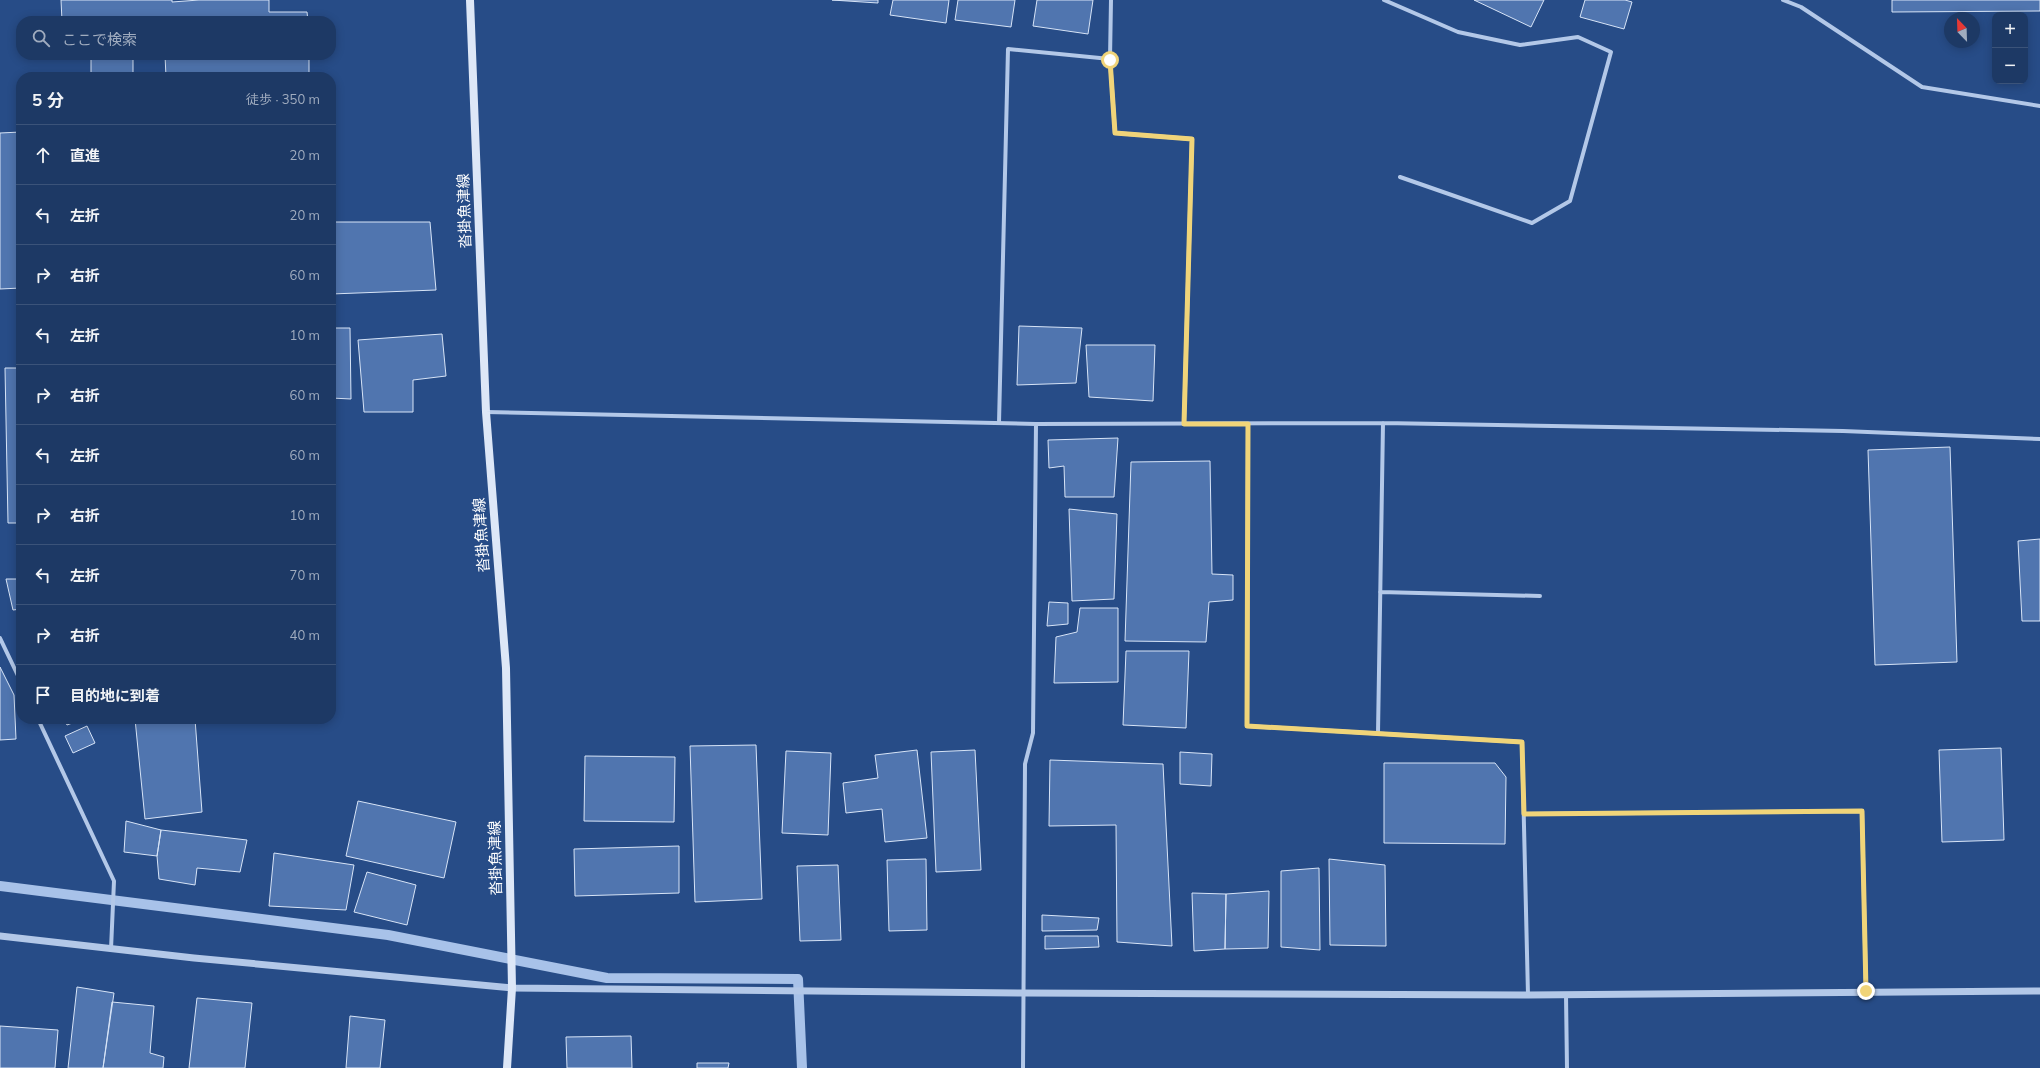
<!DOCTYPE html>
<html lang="ja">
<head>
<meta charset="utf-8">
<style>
  body { margin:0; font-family:Mulish,"Noto Sans JP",sans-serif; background:#2a446e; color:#f1f3f6 }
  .controls { position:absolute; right:12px; top:12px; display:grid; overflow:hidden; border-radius:8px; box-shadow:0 2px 10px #0003 }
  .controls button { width:36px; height:36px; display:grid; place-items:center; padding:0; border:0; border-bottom:1px solid #3b5379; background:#1d3965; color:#f1f3f6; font:20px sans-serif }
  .compass { position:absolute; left:1944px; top:12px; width:36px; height:36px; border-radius:50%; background:#1d3965; box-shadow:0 2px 10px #0003; rotate:337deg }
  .stop { position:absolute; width:12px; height:12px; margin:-9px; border:3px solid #f0d479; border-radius:50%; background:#fff }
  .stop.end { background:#f0d479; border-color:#fff; box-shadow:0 1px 4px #0008 }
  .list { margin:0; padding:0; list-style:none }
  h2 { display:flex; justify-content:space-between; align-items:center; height:52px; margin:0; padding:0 16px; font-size:17px }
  h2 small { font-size:13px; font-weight:400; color:#a0acbf }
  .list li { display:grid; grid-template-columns:26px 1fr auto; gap:12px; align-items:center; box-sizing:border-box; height:60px; padding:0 16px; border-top:1px solid #3b5379 }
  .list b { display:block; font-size:15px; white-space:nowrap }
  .list em { font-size:13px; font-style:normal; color:#a0acbf }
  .icon { flex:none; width:22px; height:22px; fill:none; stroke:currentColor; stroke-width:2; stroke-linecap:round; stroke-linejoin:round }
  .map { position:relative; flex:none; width:2040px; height:1068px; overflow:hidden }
  .search { position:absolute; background:#1d3965; box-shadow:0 2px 10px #0003; left:16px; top:16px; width:320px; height:44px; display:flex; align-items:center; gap:10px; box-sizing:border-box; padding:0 14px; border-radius:16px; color:#a0acbf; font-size:15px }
  .panel { position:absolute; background:#1d3965; box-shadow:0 2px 10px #0003; left:16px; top:72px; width:320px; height:652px; border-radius:16px }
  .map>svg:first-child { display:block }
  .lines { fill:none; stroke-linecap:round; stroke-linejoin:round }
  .stream { stroke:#a8c2e9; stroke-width:10 }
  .building { fill:#5075af; stroke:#d7e4f7 }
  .minor { stroke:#b3c8e8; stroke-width:4 }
  .tertiary { stroke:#b3c8e8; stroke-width:7 }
  .secondary { stroke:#dde7f7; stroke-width:8 }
  .route { stroke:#f0d479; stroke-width:5 }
  .labels { text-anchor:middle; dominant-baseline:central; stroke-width:3.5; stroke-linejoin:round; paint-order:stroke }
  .street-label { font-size:15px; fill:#fff; stroke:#274c87 }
</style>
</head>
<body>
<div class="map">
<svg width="2040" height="1068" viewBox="0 0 2040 1068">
  <rect width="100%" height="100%" fill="#274c87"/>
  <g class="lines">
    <!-- stream -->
    <path class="stream" d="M0,886L388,935L607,978L798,979L802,1068"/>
  </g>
  <!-- building -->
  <path class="building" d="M61,0H172V2L199,0H269V12H307L308,21H62Z
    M832,0H878V3Z
    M893,0H949L946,23L890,15Z
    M958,0H1015L1011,27L955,20Z
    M1037,0H1093L1088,34L1033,26Z
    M1474,0H1544L1531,27Z
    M1585,0H1625L1632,2L1624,29L1580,17Z
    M1892,0H2040V11L1892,12Z
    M63,55H133V77H91V58H63Z
    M165,55H309V77H166Z
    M21,132V288L0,289V133Z
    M331,222H430L436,290L331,294Z
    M1019,326L1082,328L1076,383L1017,385Z
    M331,328H350L351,399L331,398Z
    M442,334L446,376L413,380V412H364L358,340Z
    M1086,345H1155L1153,401L1089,397Z
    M5,368H21V523H8Z
    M1118,438L1114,497H1065L1064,466L1049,468L1048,440Z
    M1950,447L1957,662L1875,665L1868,450Z
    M1210,461L1212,574L1233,575V600L1209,602L1206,642L1125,641L1131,462Z
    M1069,509L1117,514L1114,599L1072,601Z
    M2040,539V621H2022L2018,541Z
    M6,579H21V609L13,610Z
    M1049,602L1068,603V624L1047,626Z
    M1080,608H1118V682L1054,683L1056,637L1077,632Z
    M1126,651H1189L1186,728L1123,725Z
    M0,667L14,695L16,739L0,740Z
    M64,719H83L67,725Z
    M135,719H195L202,812L145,819Z
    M87,726L95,743L73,753L65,736Z
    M756,745L762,899L695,902L690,746Z
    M2001,748L2004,840L1942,842L1939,750Z
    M917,750L927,838L885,842L882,809L846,813L843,783L878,778L875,755Z
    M975,750L981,870L936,872L931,752Z
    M786,751L831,753L828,835L782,833Z
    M1180,752L1212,754L1211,786L1180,784Z
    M585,756L675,757L674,822L584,821Z
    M1050,760L1163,764L1172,946L1117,942L1116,825L1049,826Z
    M1384,763H1495L1506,777L1505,844L1384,843Z
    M358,801L456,822L444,878L346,856Z
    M126,821L161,830L157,856L124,852Z
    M161,830L247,840L240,872L197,868L195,885L159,879L157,856Z
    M679,846V893L575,896L574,849Z
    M274,853L354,865L346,910L269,906Z
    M926,859L927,930L889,931L887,860Z
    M1329,859L1385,865L1386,946L1330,945Z
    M838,865L841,940L800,941L797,866Z
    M1319,868L1320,950L1281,947V871Z
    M367,872L416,885L407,925L354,912Z
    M1269,891L1268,948L1225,949L1226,894Z
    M1192,893L1226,894L1225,949L1194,951Z
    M1042,915L1099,918L1097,930L1042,931Z
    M1045,936H1098L1099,947L1045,949Z
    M77,987L114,993L103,1068H68Z
    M197,998L252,1003L245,1068H189Z
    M112,1002L154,1006L150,1053L164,1057L163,1068H103Z
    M350,1016L385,1020L380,1068H346Z
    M0,1026L58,1030L55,1068H0Z
    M631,1036L632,1068H567L566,1037Z
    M697,1063H729L728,1068H697Z"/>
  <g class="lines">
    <!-- minor -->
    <path class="minor" d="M1384,0L1458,32L1520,45L1578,37L1611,52L1570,201L1532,223L1400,177
      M1783,0L1801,7L1922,87L2040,106
      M1110,59L1115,133L1192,139L1184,424
      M486,412L1036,424L1383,423L1843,431L2040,439
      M999,423L1008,49L1110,59L1111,0
      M1248,424L1247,726L1522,742L1528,995
      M1380,592L1540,596
      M0,638L21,682
      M38,719L114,881L111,949
      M1378,733L1383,423
      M1524,814L1862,811L1866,991
      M1566,995L1567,1068
      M1023,1068L1025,764L1033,733L1036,424"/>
    <!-- tertiary -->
    <path class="tertiary" d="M0,936L194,958L512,988L1022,993L1528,995L2040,991"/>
    <!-- secondary -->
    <path class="secondary" d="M470,0L486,412L506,668L512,988L507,1068"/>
  </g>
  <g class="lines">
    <!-- route -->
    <path class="route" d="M1110,60L1115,133L1192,139L1184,424H1248L1247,726L1522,742L1524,814L1862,811L1866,991"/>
  </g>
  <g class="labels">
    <!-- street labels -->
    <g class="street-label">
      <text transform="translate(464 211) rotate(-92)">沓掛魚津線</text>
      <text transform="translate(481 535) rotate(-94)">沓掛魚津線</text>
      <text transform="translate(495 858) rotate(-91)">沓掛魚津線</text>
    </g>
  </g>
</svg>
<div class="controls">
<button>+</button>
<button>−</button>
</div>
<svg class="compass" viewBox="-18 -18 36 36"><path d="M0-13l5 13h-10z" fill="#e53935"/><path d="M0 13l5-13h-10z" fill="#a0acbf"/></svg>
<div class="stop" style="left:1110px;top:60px"></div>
<div class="stop end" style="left:1866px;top:991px"></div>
<div class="search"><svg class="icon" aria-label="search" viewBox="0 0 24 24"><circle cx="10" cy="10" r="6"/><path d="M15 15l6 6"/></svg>ここで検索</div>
<section class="panel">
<h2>5 分<small>徒歩 · 350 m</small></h2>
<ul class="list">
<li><svg class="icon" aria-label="ahead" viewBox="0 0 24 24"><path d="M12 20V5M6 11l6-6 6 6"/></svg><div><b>直進</b></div><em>20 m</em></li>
<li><svg class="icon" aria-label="left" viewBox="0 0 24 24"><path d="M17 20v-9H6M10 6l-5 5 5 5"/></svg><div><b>左折</b></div><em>20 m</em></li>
<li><svg class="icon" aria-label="right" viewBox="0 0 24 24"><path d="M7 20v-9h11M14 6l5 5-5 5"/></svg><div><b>右折</b></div><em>60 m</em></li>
<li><svg class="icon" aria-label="left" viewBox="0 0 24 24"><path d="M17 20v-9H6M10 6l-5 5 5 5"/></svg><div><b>左折</b></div><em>10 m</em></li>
<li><svg class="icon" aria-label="right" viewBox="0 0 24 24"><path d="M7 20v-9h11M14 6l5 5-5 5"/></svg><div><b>右折</b></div><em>60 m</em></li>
<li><svg class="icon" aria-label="left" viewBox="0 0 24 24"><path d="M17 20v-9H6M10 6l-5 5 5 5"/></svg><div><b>左折</b></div><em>60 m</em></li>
<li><svg class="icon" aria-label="right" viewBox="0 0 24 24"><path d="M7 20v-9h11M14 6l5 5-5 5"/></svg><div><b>右折</b></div><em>10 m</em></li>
<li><svg class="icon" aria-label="left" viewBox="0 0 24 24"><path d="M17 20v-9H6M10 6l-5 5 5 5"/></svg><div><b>左折</b></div><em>70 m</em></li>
<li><svg class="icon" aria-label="right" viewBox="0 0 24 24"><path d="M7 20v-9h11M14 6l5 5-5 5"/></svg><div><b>右折</b></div><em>40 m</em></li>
<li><svg class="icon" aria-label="arrive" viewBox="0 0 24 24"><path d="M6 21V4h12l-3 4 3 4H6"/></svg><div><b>目的地に到着</b></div></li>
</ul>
</section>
</div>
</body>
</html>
